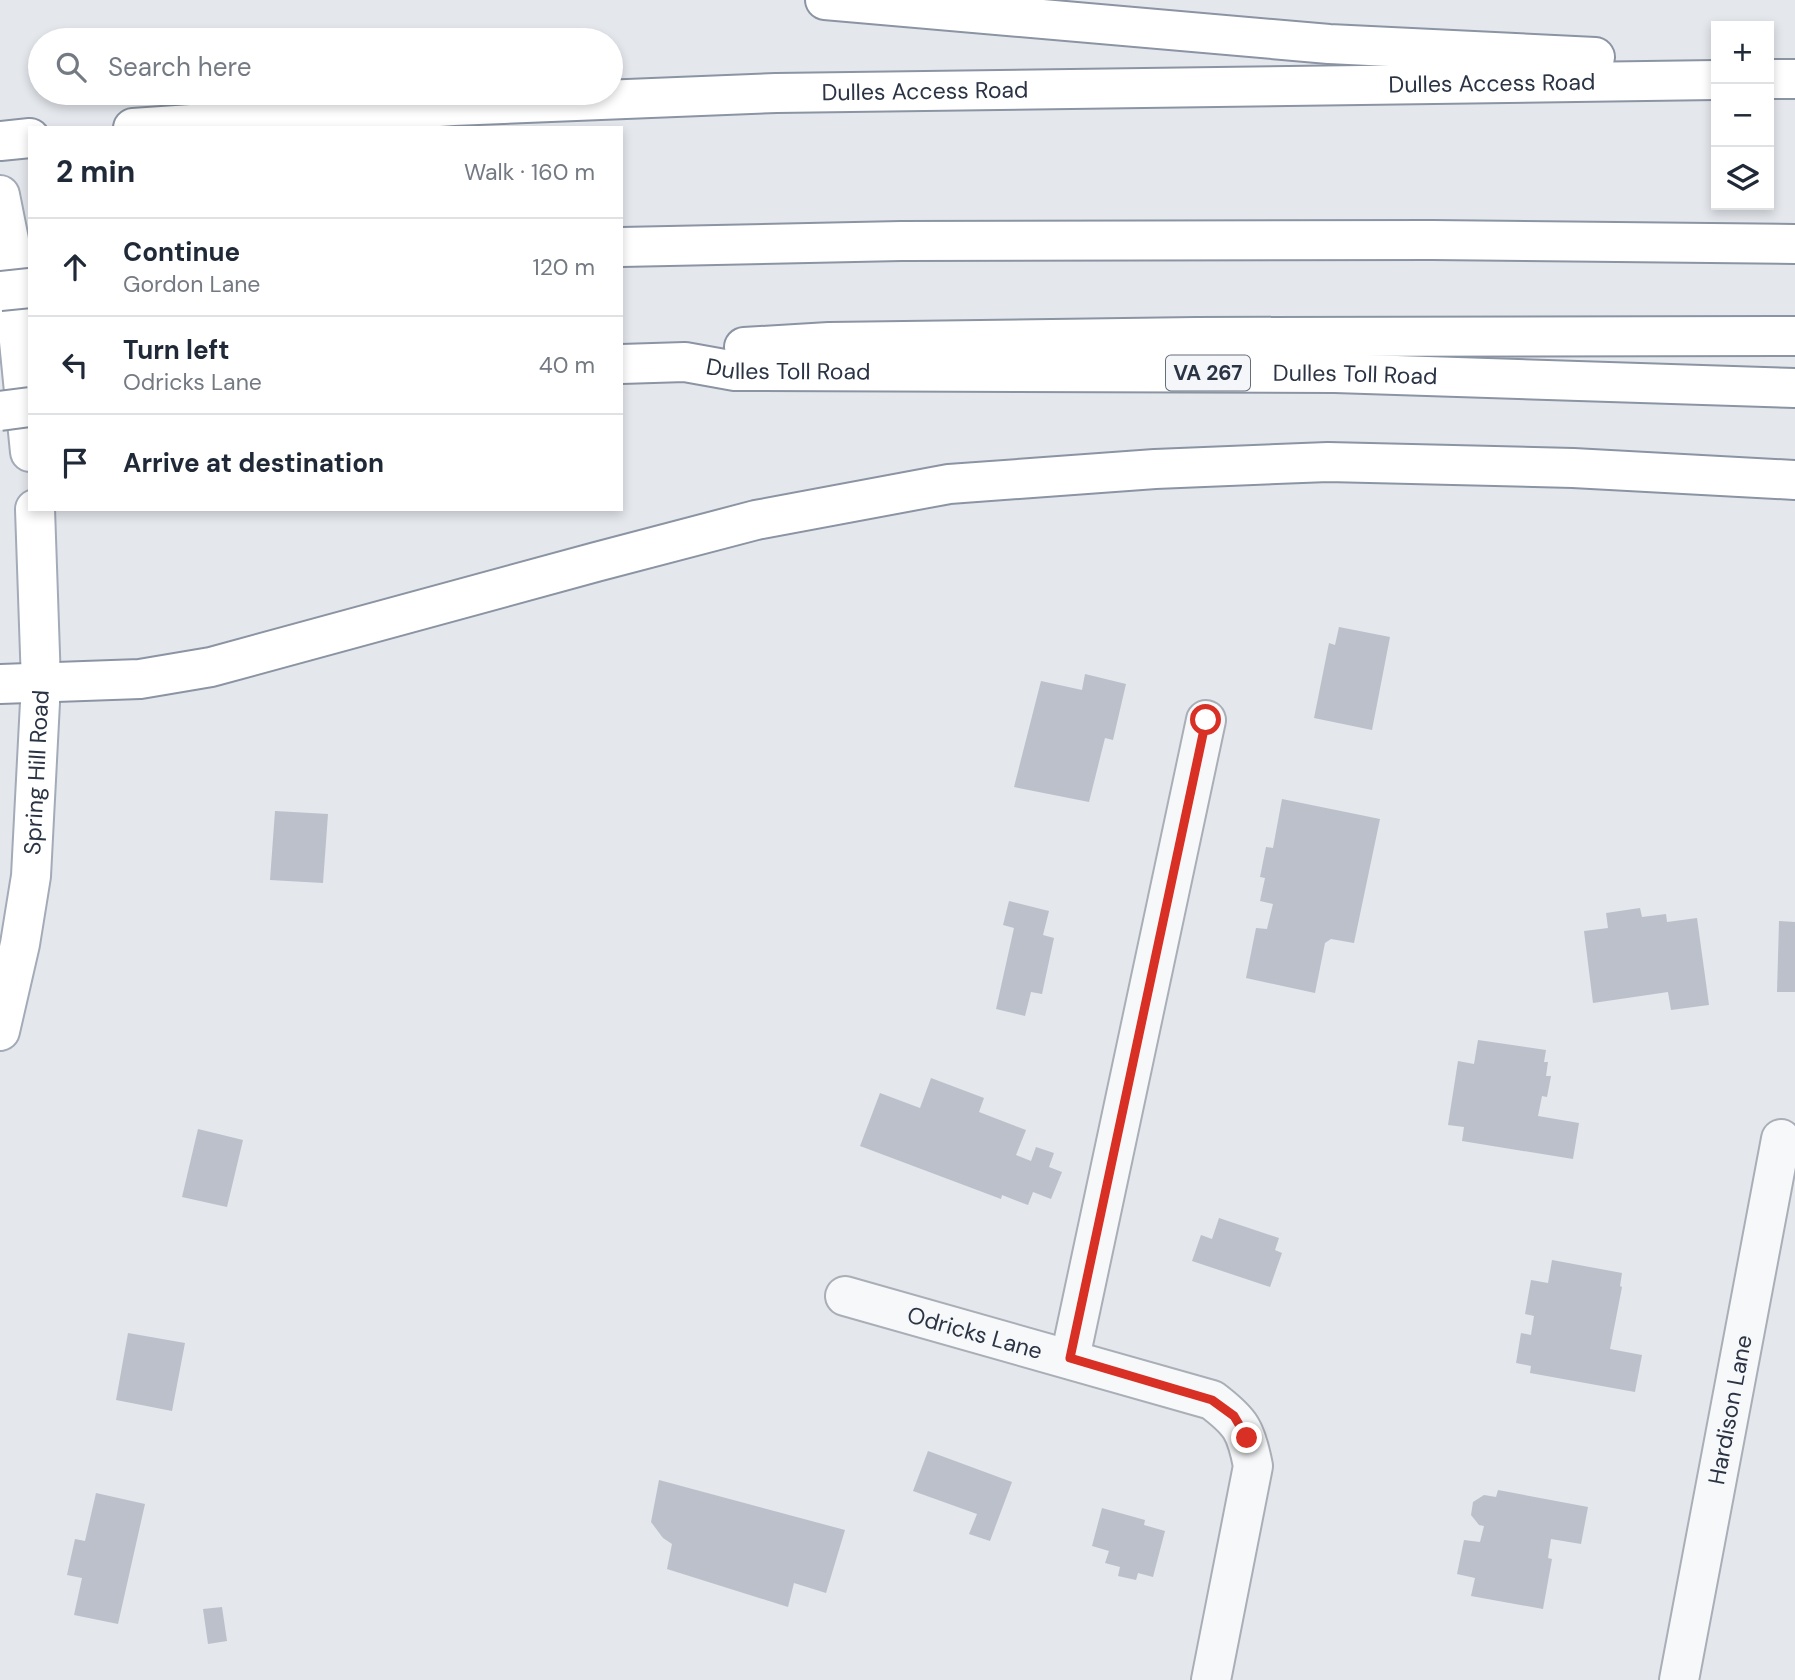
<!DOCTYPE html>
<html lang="en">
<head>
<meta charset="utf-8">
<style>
  body { margin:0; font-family:"DM Sans",sans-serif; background:#f6f6f7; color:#1f2937 }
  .controls { position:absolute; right:21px; top:21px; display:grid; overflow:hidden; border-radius:0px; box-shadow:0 4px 10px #0003 }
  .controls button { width:63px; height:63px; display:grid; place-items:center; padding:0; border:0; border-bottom:2px solid #e0e1e3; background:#fff; color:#1f2937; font:35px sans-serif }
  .stop { position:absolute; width:21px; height:21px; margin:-16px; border:5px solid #d93025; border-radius:50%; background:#fff }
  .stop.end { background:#d93025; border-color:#fff; box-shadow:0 2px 7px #0008 }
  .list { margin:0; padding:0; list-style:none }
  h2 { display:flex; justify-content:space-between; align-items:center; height:91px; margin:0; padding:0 28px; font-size:30px }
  h2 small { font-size:23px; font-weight:400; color:#747a83 }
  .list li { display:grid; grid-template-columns:46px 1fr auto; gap:21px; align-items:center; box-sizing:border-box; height:98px; padding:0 28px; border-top:2px solid #e0e1e3 }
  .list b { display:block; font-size:26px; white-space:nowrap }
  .list p { margin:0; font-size:23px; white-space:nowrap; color:#747a83 }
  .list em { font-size:23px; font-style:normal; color:#747a83 }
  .icon { flex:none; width:38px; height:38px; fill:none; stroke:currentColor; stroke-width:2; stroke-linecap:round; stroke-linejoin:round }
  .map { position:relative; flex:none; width:1795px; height:1680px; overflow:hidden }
  .search { position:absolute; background:#fff; box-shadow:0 4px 10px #0003; left:28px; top:28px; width:595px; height:77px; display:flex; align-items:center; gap:18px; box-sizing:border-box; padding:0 24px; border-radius:38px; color:#747a83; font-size:26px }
  .panel { position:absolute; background:#fff; box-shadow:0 4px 10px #0003; left:28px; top:126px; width:595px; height:385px; border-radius:0px }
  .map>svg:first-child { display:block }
  .building { fill:#bbc0ca }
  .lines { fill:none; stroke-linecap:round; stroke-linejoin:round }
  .minor-casing { stroke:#a9aeb7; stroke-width:42 }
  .major-casing { stroke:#a3abb8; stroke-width:42 }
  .highway-casing { stroke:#8b94a3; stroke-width:42 }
  .minor { stroke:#f7f8fa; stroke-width:38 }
  .major { stroke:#fff; stroke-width:38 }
  .highway { stroke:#fff; stroke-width:38 }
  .highway-bridge-casing { stroke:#8b94a3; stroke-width:42; stroke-linecap:butt }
  .highway-bridge { stroke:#fff; stroke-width:38 }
  .route { stroke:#d93025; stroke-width:9 }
  .labels { text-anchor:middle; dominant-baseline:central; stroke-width:7; stroke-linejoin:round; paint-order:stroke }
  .shield { fill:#f4f6f9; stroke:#676e7b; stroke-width:2 }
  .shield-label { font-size:21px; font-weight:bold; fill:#2b3445 }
  .street-label { font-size:23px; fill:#2b3445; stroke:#f4f6f9 }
</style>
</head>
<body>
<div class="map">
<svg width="1795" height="1680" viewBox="0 0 1795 1680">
  <rect width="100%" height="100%" fill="#e4e7ec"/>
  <!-- building -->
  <path class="building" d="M1339,627L1390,637L1372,730L1314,718L1329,643L1335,645Z
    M1085,674L1126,684L1113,740L1105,738L1089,802L1014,787L1041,681L1082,690Z
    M1282,799L1380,819L1354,943L1331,939L1325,943L1315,993L1246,978L1256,928L1267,929L1273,904L1260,901L1265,878L1260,877L1266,847L1273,848Z
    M275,811L328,814L323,883L270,880Z
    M1009,901L1049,911L1043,935L1054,938L1042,994L1031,992L1025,1016L996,1009L1014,928L1003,925Z
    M1640,908L1642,917L1666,914L1667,922L1697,918L1709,1005L1671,1010L1668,992L1593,1003L1584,931L1608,928L1606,913Z
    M1779,921L1795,922V992H1777Z
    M1478,1040L1546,1050L1544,1062H1548L1546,1076H1551L1547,1097L1542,1096L1538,1116L1579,1123L1573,1159L1462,1141L1464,1127L1448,1125L1458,1061L1474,1064Z
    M931,1078L984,1098L979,1112L1026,1130L1016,1155L1031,1161L1036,1147L1054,1153L1049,1167L1062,1172L1051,1199L1033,1192L1028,1205L1002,1195L1001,1199L860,1146L880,1093L920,1108Z
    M198,1129L243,1140L227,1207L182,1197Z
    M1219,1218L1279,1238L1275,1250L1282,1253L1270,1287L1192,1261L1201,1235L1212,1239Z
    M1552,1260L1622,1273L1620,1286L1622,1287L1610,1349L1642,1355L1635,1392L1530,1373L1531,1366L1516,1363L1521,1333L1531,1335L1534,1316L1525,1314L1531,1280L1548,1283Z
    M128,1333L185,1343L172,1411L116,1400Z
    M928,1451L1012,1482L990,1541L969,1534L977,1514L913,1491Z
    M659,1480L845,1530L826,1593L794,1583L788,1607L667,1569L672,1544L663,1538L651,1522Z
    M1498,1490L1588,1507L1581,1544L1551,1539L1548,1558L1552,1559L1543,1609L1471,1596L1475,1578L1457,1574L1464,1540L1480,1542L1484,1526L1479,1525L1471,1515L1473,1502L1484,1495L1496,1497Z
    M96,1493L145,1504L118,1624L74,1615L82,1578L67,1575L75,1539L85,1541Z
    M1102,1508L1145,1520L1144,1525L1165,1531L1153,1577L1138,1573L1136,1580L1118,1576L1120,1567L1105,1563L1109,1551L1092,1546Z
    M222,1607L227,1641L208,1644L203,1609Z"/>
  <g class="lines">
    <defs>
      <g id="minor">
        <path id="s1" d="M845,1296L1212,1400C1241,1422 1246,1430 1253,1466L1211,1680"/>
        <path d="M1070,1358L1206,720"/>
        <path id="s2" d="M1679,1680L1781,1139"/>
      </g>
      <g id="major">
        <path d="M0,195L9,240L30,452"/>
        <path id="s3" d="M0,1031L20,944L31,876L41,683L35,509"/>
      </g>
      <g id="highway">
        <path d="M825,0L1329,44L1595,57"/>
        <path d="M1769,79H1795"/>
        <path id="s4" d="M133,128L453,106L776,93L1716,80"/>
        <path d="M0,141L30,138"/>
        <path d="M621,247L901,241L1432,240L1795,244"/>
        <path d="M744,347L829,342L1196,337L1795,336"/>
        <path id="s5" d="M621,364L685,362L735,371L1335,373L1795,388"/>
        <path d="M0,684L140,679L211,667L596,562L756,520L949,484L1155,469L1328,462L1573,468L1795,480"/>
      </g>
    </defs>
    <!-- minor casing -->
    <use href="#minor" class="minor-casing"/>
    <!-- major casing -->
    <use href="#major" class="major-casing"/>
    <!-- highway casing -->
    <use href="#highway" class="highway-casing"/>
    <!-- minor -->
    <use href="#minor" class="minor"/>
    <!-- major -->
    <use href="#major" class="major"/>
    <!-- highway -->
    <use href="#highway" class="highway"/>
    <defs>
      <path id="highway-bridge" d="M0,291L30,288
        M0,411L30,407"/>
    </defs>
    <!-- highway-bridge casing -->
    <use href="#highway-bridge" class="highway-bridge-casing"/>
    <!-- highway-bridge -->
    <use href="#highway-bridge" class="highway-bridge"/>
  </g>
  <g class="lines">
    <!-- route -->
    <path class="route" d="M1206,720L1070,1358L1212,1400L1234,1416L1247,1438"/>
  </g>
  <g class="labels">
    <!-- shield labels -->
    <rect class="shield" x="1166" y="355.5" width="84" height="35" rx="5"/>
    <g class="shield-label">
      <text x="1208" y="373">VA 267</text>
    </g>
    <!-- street labels -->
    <g class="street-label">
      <text stroke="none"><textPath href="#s4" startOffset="1360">Dulles Access Road</textPath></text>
      <text stroke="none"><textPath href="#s4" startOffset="793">Dulles Access Road</textPath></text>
      <text stroke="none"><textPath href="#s5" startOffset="168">Dulles Toll Road</textPath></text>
      <text stroke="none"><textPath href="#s5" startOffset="735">Dulles Toll Road</textPath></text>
      <text stroke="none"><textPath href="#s3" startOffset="262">Spring Hill Road</textPath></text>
      <text stroke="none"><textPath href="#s1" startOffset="135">Odricks Lane</textPath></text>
      <text stroke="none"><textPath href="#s2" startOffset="275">Hardison Lane</textPath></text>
    </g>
  </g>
</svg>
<div class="controls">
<button>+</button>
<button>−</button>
<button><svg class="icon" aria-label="layers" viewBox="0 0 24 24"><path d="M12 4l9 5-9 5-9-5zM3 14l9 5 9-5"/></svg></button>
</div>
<div class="stop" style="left:1206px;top:720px"></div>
<div class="stop end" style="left:1247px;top:1438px"></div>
<div class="search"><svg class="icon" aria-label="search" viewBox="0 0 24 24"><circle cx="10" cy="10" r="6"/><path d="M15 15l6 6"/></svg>Search here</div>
<section class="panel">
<h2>2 min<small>Walk · 160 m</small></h2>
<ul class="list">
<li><svg class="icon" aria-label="ahead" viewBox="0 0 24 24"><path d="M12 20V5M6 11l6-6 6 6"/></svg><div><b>Continue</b><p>Gordon Lane</p></div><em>120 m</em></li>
<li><svg class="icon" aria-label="left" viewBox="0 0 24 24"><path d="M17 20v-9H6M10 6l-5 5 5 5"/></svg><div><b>Turn left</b><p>Odricks Lane</p></div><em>40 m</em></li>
<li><svg class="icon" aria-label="arrive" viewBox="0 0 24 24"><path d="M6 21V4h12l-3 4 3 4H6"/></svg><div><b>Arrive at destination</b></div></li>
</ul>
</section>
</div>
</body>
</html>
